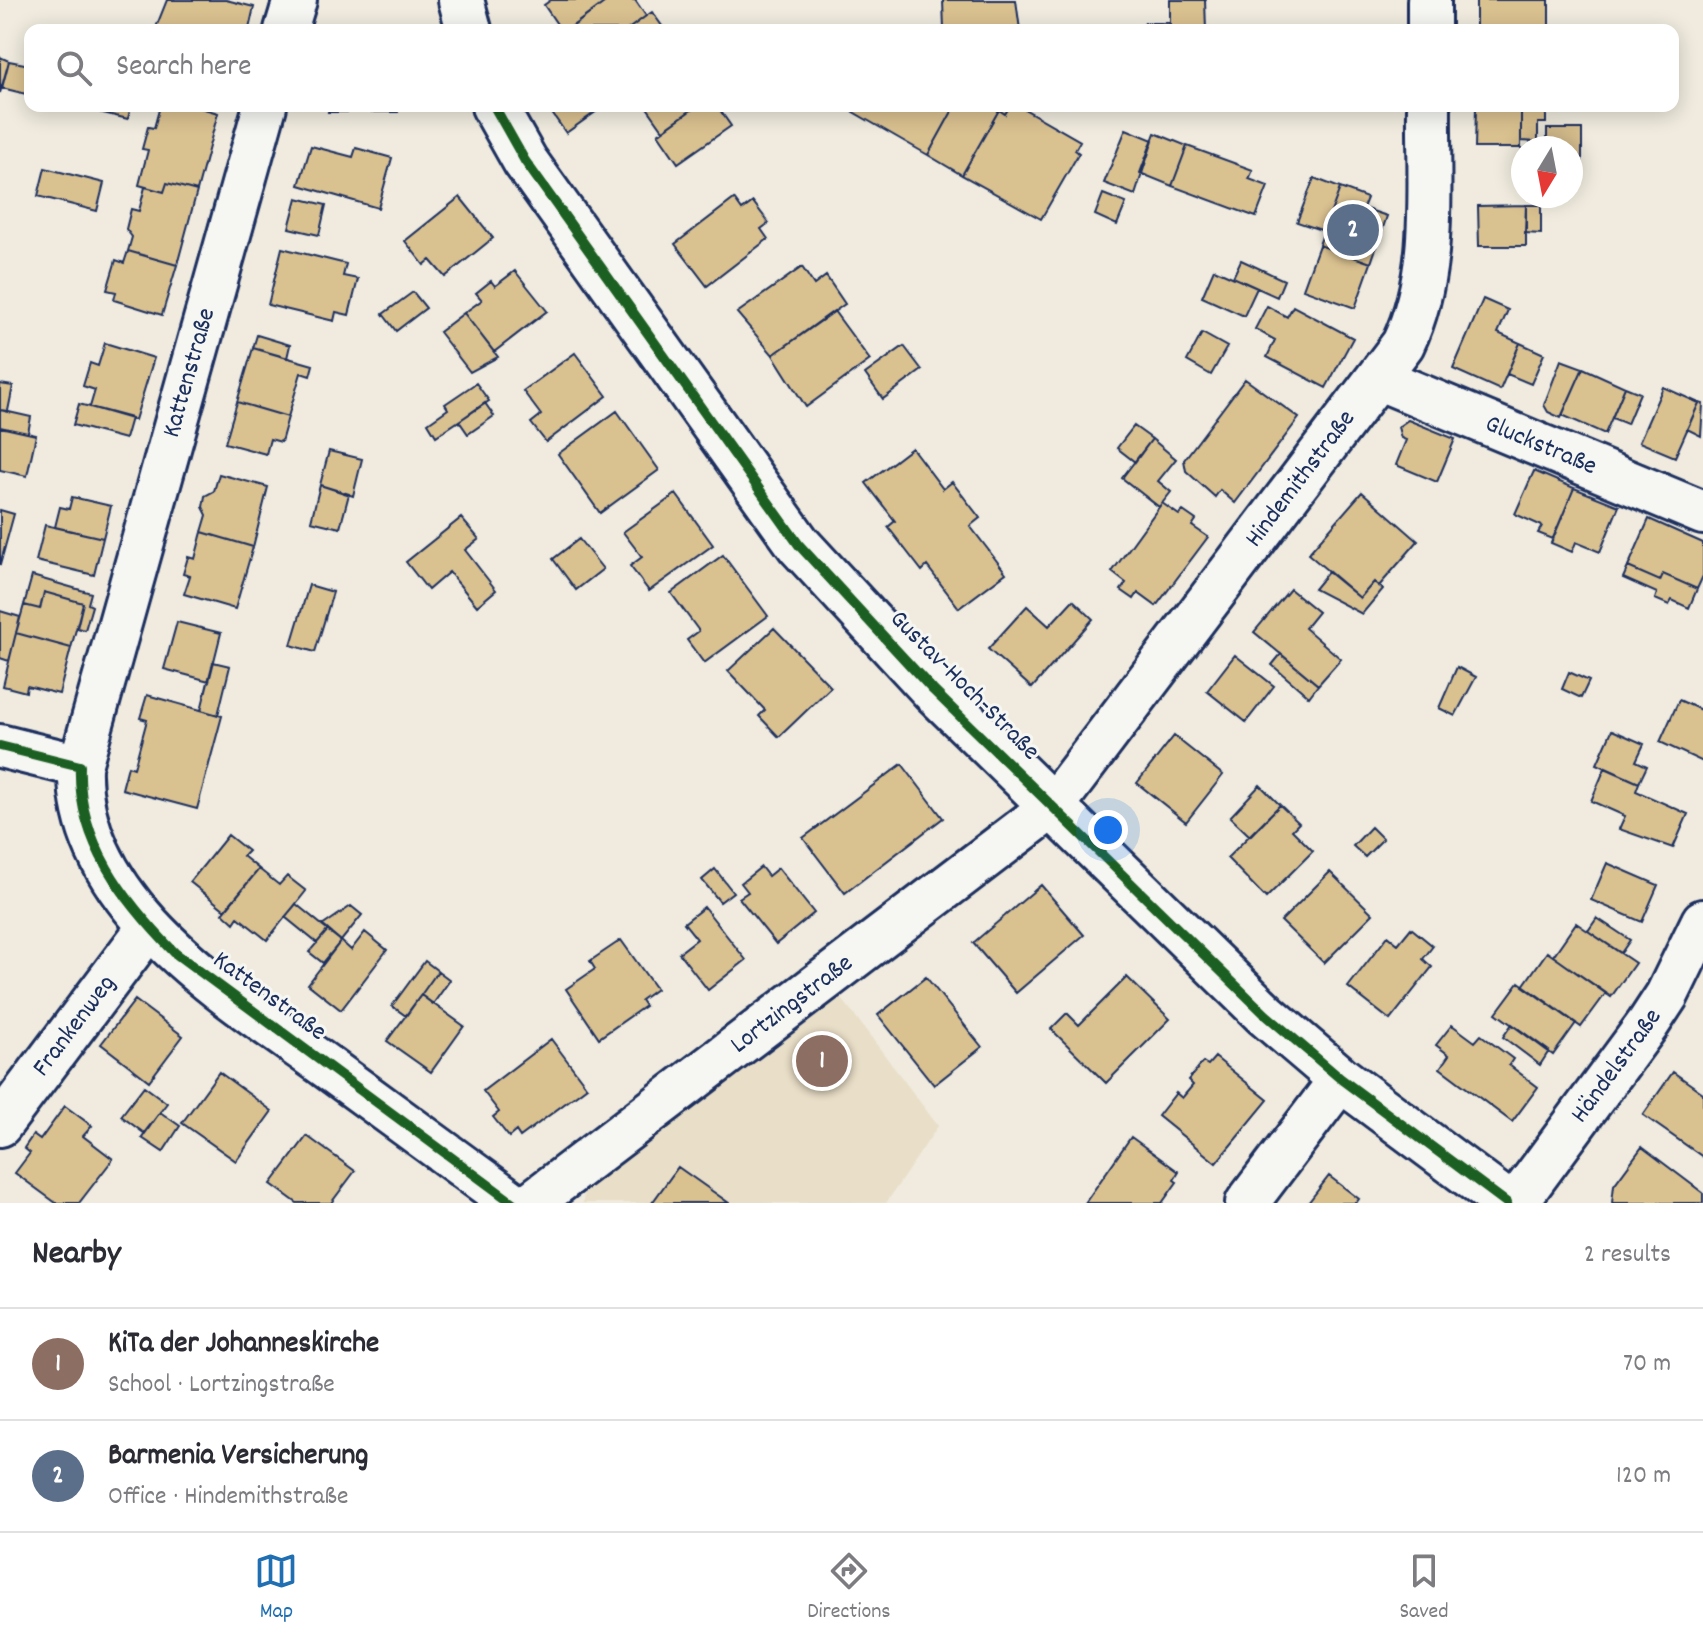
<!DOCTYPE html>
<html lang="en">
<head>
<meta charset="utf-8">
<style>
  body { margin:0; font-family:Dekko,sans-serif; background:#f2f2f3; color:#2b2b33 }
  .compass { position:absolute; left:1511px; top:136px; width:72px; height:72px; border-radius:50%; background:#fff; box-shadow:0 4px 20px #0003; rotate:190deg }
  .you { position:absolute; left:1108px; top:830px; width:28px; height:28px; margin:-20px; border:6px solid #fff; border-radius:50%; background:#1a73e8; box-shadow:0 0 0 12px #1a73e833 }
  .badge { display:grid; place-items:center; width:52px; height:52px; border-radius:50%; background:#1f6fb2; color:#fff; font-size:26px; font-weight:700 }
  .pin { position:absolute; translate:-50% -50%; border:4px solid #fff; box-shadow:0 2px 8px #0006 }
  .list { margin:0; padding:0; list-style:none }
  h2 { display:flex; justify-content:space-between; align-items:center; height:104px; margin:0; padding:0 32px; font-size:34px }
  h2 small { font-size:26px; font-weight:400; color:#7c7c81 }
  .list li { display:grid; grid-template-columns:52px 1fr auto; gap:24px; align-items:center; box-sizing:border-box; height:112px; padding:0 32px; border-top:2px solid #e1e1e2 }
  .list b { display:block; font-size:30px; white-space:nowrap }
  .list p { margin:0; font-size:26px; white-space:nowrap; color:#7c7c81 }
  .list em { font-size:26px; font-style:normal; color:#7c7c81 }
  .icon { flex:none; width:44px; height:44px; fill:none; stroke:currentColor; stroke-width:2; stroke-linecap:round; stroke-linejoin:round }
  .map { position:relative; flex:none; width:1703px; height:1203px; overflow:hidden }
  .search { position:absolute; background:#fff; box-shadow:0 4px 20px #0003; left:24px; right:24px; top:24px; height:88px; display:flex; align-items:center; gap:20px; box-sizing:border-box; padding:0 28px; border-radius:16px; color:#7c7c81; font-size:30px }
  .sheet { height:328px; background:#fff }
  nav { display:flex; justify-content:space-around; align-items:center; box-sizing:border-box; height:112px; border-top:2px solid #e1e1e2; background:#fff; font-size:22px; color:#7c7c81 }
  nav a { display:grid; justify-items:center; gap:4px }
  nav .on { color:#1f6fb2 }
  .map>svg:first-child { display:block }
  .built { fill:#e9dec7 }
  .building { fill:#dac190; stroke:#1b2f5e; stroke-width:2 }
  .lines { fill:none; stroke-linecap:round; stroke-linejoin:round }
  .minor-casing { stroke:#1b2f5e; stroke-width:48 }
  .secondary-casing { stroke:#1b2f5e; stroke-width:50 }
  .minor { stroke:#f6f6f2; stroke-width:42 }
  .secondary { stroke:#f6f6f2; stroke-width:44 }
  .cycleway-casing { stroke:#f6f6f2; stroke-width:15 }
  .cycleway { stroke:#1b5e20; stroke-width:10 }
  .labels { text-anchor:middle; dominant-baseline:central; stroke-width:6; stroke-linejoin:round; paint-order:stroke }
  .street-label { font-size:26px; fill:#1b2f5e; stroke:#f6f6f2 }
</style>
</head>
<body>
<div class="map">
<svg width="1703" height="1203" viewBox="0 0 1703 1203">
  <rect width="100%" height="100%" fill="#f0ebde"/>
  <filter id="ink" filterUnits="userSpaceOnUse"><feTurbulence type="fractalNoise" baseFrequency=".0125" numOctaves="2"/><feDisplacementMap in="SourceGraphic" scale="16" xChannelSelector="R" yChannelSelector="G"/><feConvolveMatrix kernelMatrix="1 2 1 2 8 2 1 2 1" color-interpolation-filters="sRGB"/></filter>
  <g filter="url(#ink)">
    <!-- built -->
    <path class="built" d="M840,996L938,1126L886,1203H583L584,1192Z"/>
    <!-- building -->
    <path class="building" d="M167,0H226L254,7L249,29L155,30Z
      M551,0H608L567,30H561L544,5Z
      M608,0H635L646,16L627,30H575L572,27Z
      M943,0H1016L1020,30H944Z
      M1170,0H1205L1206,30H1170Z
      M1476,0H1549V30H1476Z
      M652,12L665,30H627L646,16Z
      M1144,23H1170V30H1144Z
      M0,57L9,61L0,93Z
      M9,61L30,65V95L2,88Z
      M74,106H131L128,119Z
      M160,106H194L218,113L197,191L167,183L164,192L139,185L148,150L142,149L148,127L154,128Z
      M329,106H399L398,112H328Z
      M553,106H604L566,133L549,109Z
      M646,106H697L663,130Z
      M697,106H717L731,126L678,163L658,134Z
      M850,106H955L928,155L848,109Z
      M955,106H1010L1005,114L999,110L962,175L928,155Z
      M1010,106H1019L1080,141L1075,150L1079,153L1041,219L962,175L999,110L1005,114Z
      M1476,107H1521V148H1475Z
      M1521,107H1546V123H1538V142L1521,141Z
      M1126,129L1153,140L1135,195L1104,183Z
      M1547,129H1582V164H1571V148H1547Z
      M1155,133L1187,146L1172,186L1140,173Z
      M311,146L353,157L356,148L392,158L378,208L299,185Z
      M1187,146L1253,170L1249,179L1268,186L1256,217L1172,186Z
      M45,168L104,183L97,211L38,196Z
      M1314,178L1340,188L1324,231L1297,222Z
      M167,183L197,191L177,265L128,251L132,237L126,229L131,209L139,211L145,187L164,192Z
      M1340,188L1367,198L1363,208L1387,216L1371,263L1319,245Z
      M1103,194L1126,203L1117,225L1095,215Z
      M460,197L493,238L445,277L430,260L424,265L405,241Z
      M297,198L326,205L319,235L289,228Z
      M734,199L742,210L753,202L769,223L761,229L768,239L707,286L675,244Z
      M1526,205H1541V234L1525,233Z
      M1526,205V246H1479L1478,206Z
      M1319,245L1371,263L1355,308L1303,289Z
      M282,248L346,264L343,276L358,279L349,315L336,312L334,321L268,305Z
      M128,251L177,265L162,315L114,300L116,292L107,290L116,260L124,263Z
      M1241,260L1284,280L1277,297L1233,277Z
      M802,267L814,285L826,276L845,304L773,355L737,313Z
      M1214,269L1257,288L1244,316L1202,297Z
      M515,271L547,311L494,352L464,313L482,300L476,293L491,281L495,286Z
      M413,292L426,308L396,331L383,314Z
      M1483,299L1508,310L1498,333L1520,343L1500,390L1453,369Z
      M1267,306L1287,317L1293,306L1353,338L1326,388L1267,357L1275,340L1255,329Z
      M834,311L870,360L806,407L773,355Z
      M464,313L498,357L470,372L439,332Z
      M1202,333L1227,347L1211,375L1187,361Z
      M257,335L290,345L287,358L253,348Z
      M105,343L154,358L135,420L90,407L95,390L83,386L90,363L98,366Z
      M1520,343L1544,354L1531,384L1507,374Z
      M904,346L922,370L883,399L865,374Z
      M253,348L313,365L310,376L301,373L288,417L237,402Z
      M575,353L607,396L546,442L531,423L541,415L523,391Z
      M1561,360L1583,368L1561,418L1548,412L1544,405Z
      M1583,368L1625,387L1605,434L1562,415Z
      M1245,379L1299,418L1235,503L1220,490L1215,497L1186,471L1184,460Z
      M476,383L489,401L436,436L428,423L448,409L445,404Z
      M0,384L13,386L8,411L0,410Z
      M1625,387L1640,393L1627,424L1612,418Z
      M1663,387L1699,403L1675,457L1639,442Z
      M237,402L288,417L281,442L270,439L266,454L225,443Z
      M485,403L494,416L468,434L459,421Z
      M1699,403L1703,404L1701,436L1687,429Z
      M79,404L131,418L125,439L73,425Z
      M0,410L31,417L28,433L0,427Z
      M617,411L659,470L600,513L558,454Z
      M1408,420L1455,439L1437,482L1396,465L1406,440L1401,438L1398,427Z
      M1134,426L1152,439L1135,462L1117,448Z
      M0,427L36,435L27,476L0,470Z
      M1152,439L1176,459L1158,481L1171,492L1159,507L1122,478Z
      M912,448L943,489L952,482L980,518L970,526L1006,573L959,608L927,566L922,571L888,527L895,521L866,483Z
      M329,451L362,459L353,496L320,485Z
      M1534,471L1574,488L1553,539L1538,533L1542,526L1515,514Z
      M219,474L268,487L253,547L202,532L207,515L203,507L205,496L214,491Z
      M320,485L349,494L340,528L311,521Z
      M1574,488L1619,506L1600,552L1576,542L1572,552L1551,543Z
      M1362,492L1418,541L1379,586L1374,582L1360,598L1308,554Z
      M676,494L713,545L649,591L630,566L642,557L623,532Z
      M72,497L111,506L103,538L55,527L60,507L69,509Z
      M1162,503L1179,515L1183,511L1196,520L1192,526L1208,537L1156,606L1138,593L1134,599L1121,590L1126,583L1112,572Z
      M0,510L14,514L0,565Z
      M461,518L479,539L465,550L496,590L477,606L449,572L428,590L406,562Z
      M1649,519L1703,543V576L1697,589L1663,574L1660,581L1628,567Z
      M45,525L103,538L94,575L36,561Z
      M202,532L253,547L235,609L184,594L190,576L183,574L188,557L195,559Z
      M579,539L603,569L576,590L553,559Z
      M723,555L768,616L704,663L687,640L699,631L671,593Z
      M1628,567L1660,581L1663,574L1697,589L1689,608L1672,600L1669,605L1655,599L1657,593L1623,578Z
      M1328,572L1360,598L1374,582L1383,589L1362,614L1314,589Z
      M32,576L91,593L88,604L92,606L85,630L77,628L83,603L44,592L40,609L24,605Z
      M309,585L333,592L315,652L291,645Z
      M1290,589L1318,612L1305,628L1341,659L1318,685L1254,632Z
      M44,592L83,603L71,648L16,633L24,605L40,609Z
      M1073,600L1093,619L1032,688L988,649L1027,606L1049,626Z
      M0,611L20,617L9,661L0,658Z
      M177,622L221,633L209,681L164,669Z
      M774,628L831,687L779,737L759,716L765,710L728,671Z
      M16,633L71,648L59,694L27,686L26,692L3,686Z
      M1281,654L1318,685L1309,697L1272,665Z
      M1235,655L1274,686L1246,722L1207,691Z
      M213,662L230,666L218,715L201,710Z
      M1457,667L1476,677L1455,716L1439,708Z
      M1569,672L1589,681L1581,698L1562,689Z
      M147,695L222,716L197,809L122,789L128,766L134,768L147,720L140,718Z
      M1679,700L1703,711V762L1660,742Z
      M1612,730L1644,744L1636,761L1647,766L1639,783L1597,764Z
      M1174,736L1223,775L1186,822L1137,783Z
      M902,764L943,818L845,893L803,838Z
      M1605,768L1639,783L1636,791L1688,814L1673,848L1619,829L1625,816L1591,801Z
      M1260,785L1280,805L1250,836L1230,817Z
      M1280,805L1299,823L1292,830L1313,851L1266,898L1227,858Z
      M1371,827L1383,839L1365,857L1353,846Z
      M228,835L248,851L243,856L259,869L225,910L190,882Z
      M1607,863L1658,885L1642,922L1591,900Z
      M761,867L768,876L778,868L814,913L776,944L739,898L748,892L741,883Z
      M259,869L279,885L287,876L306,891L267,940L238,917L234,923L223,913Z
      M715,869L733,892L720,902L702,880Z
      M1330,872L1373,914L1324,963L1281,921Z
      M1041,885L1084,935L1016,993L973,943Z
      M296,904L328,930L317,943L285,917Z
      M351,906L362,915L341,941L322,926Z
      M704,907L746,960L708,990L679,953L697,939L684,923Z
      M1597,918L1630,940L1621,953L1588,931Z
      M1576,923L1635,963L1611,997L1553,956Z
      M1411,928L1433,946L1423,959L1432,967L1390,1020L1348,987L1388,936L1398,944Z
      M328,930L341,941L323,963L309,952Z
      M365,932L387,950L341,1010L308,984L341,941L351,950Z
      M621,940L656,989L641,1000L645,1006L599,1038L566,989L595,969L590,961Z
      M1547,952L1606,993L1581,1027L1523,986Z
      M425,961L438,971L406,1016L392,1006Z
      M438,971L450,980L433,1004L421,995Z
      M926,977L982,1047L934,1085L878,1015Z
      M1127,977L1170,1019L1106,1083L1051,1029L1067,1013L1079,1025Z
      M1519,982L1576,1023L1553,1055L1496,1013Z
      M421,995L464,1026L431,1072L387,1041Z
      M135,1000L183,1036L149,1081L101,1044Z
      M1512,1024L1549,1051L1540,1065L1503,1037Z
      M1452,1025L1475,1042L1481,1035L1513,1059L1509,1065L1538,1087L1512,1122L1440,1068L1449,1055L1436,1045Z
      M551,1039L587,1087L520,1137L516,1131L509,1137L493,1117L499,1112L483,1091Z
      M1215,1057L1268,1100L1216,1163L1158,1116L1176,1093L1182,1098L1193,1085L1188,1080L1203,1062L1208,1065Z
      M219,1072L272,1111L236,1161L182,1123Z
      M1673,1072L1703,1093V1157L1643,1115Z
      M144,1086L167,1103L144,1133L121,1116Z
      M65,1106L92,1126L83,1136L113,1159L79,1203H56L15,1173L30,1153L24,1148L33,1135L40,1140Z
      M160,1112L180,1126L163,1152L142,1138Z
      M307,1136L355,1171L331,1203H297L271,1184Z
      M1131,1137L1179,1172L1174,1180L1177,1182L1162,1203H1085Z
      M1642,1147L1703,1193V1203H1612L1614,1185Z
      M678,1167L729,1203H652Z
      M1329,1176L1359,1199L1356,1203H1308Z"/>
    <g class="lines">
      <defs>
        <g id="minor">
          <path d="M286,30L295,0"/>
          <path d="M1429,30V0"/>
          <path d="M265,106L80,766C75,904 229,996 327,1067C389,1112 451,1158 513,1203"/>
          <path id="s1" d="M1380,379L1703,513"/>
          <path d="M0,746L80,766"/>
          <path id="s2" d="M0,1125L149,927"/>
          <path id="s3" d="M531,1203L1053,806L1403,344C1438,270 1428,186 1429,106"/>
          <path d="M1247,1203L1341,1079"/>
          <path id="s4" d="M1516,1203L1648,1024L1667,995L1703,921"/>
        </g>
        <path id="secondary" d="M461,0L469,30
          M494,106L525,161L799,545L933,690L1266,1015L1341,1079L1507,1203"/>
      </defs>
      <!-- minor casing -->
      <use href="#minor" class="minor-casing"/>
      <!-- secondary casing -->
      <use href="#secondary" class="secondary-casing"/>
      <!-- minor -->
      <use href="#minor" class="minor"/>
      <!-- secondary -->
      <use href="#secondary" class="secondary"/>
      <defs>
        <path id="cycleway" d="M494,106L525,161L799,545L933,690L1266,1015L1341,1079L1507,1203
          M0,746L80,766C77,841 124,901 175,953L513,1203"/>
      </defs>
      <!-- cycleway casing -->
      <use href="#cycleway" class="cycleway-casing"/>
      <!-- cycleway -->
      <use href="#cycleway" class="cycleway"/>
    </g>
  </g>
  <g class="labels">
    <!-- street labels -->
    <g class="street-label">
      <text transform="translate(190 373) rotate(-74)">Kattenstraße</text>
      <text stroke="none"><textPath href="#s1" startOffset="174">Gluckstraße</textPath></text>
      <text stroke="none"><textPath href="#s3" startOffset="1066">Hindemithstraße</textPath></text>
      <text transform="translate(964 686) rotate(45)">Gustav-Hoch-Straße</text>
      <text transform="translate(269 997) rotate(36)">Kattenstraße</text>
      <text stroke="none"><textPath href="#s3" startOffset="328">Lortzingstraße</textPath></text>
      <text stroke="none"><textPath href="#s2" startOffset="124">Frankenweg</textPath></text>
      <text stroke="none"><textPath href="#s4" startOffset="170">Händelstraße</textPath></text>
    </g>
  </g>
</svg>
<svg class="compass" viewBox="-18 -18 36 36"><path d="M0-13l5 13h-10z" fill="#e53935"/><path d="M0 13l5-13h-10z" fill="#7c7c81"/></svg>
<div class="you"></div>
<div class="pin badge" style="left:822px;top:1061px;background:#8d6e63">1</div>
<div class="pin badge" style="left:1353px;top:230px;background:#5c6f8a">2</div>
<div class="search"><svg class="icon" aria-label="search" viewBox="0 0 24 24"><circle cx="10" cy="10" r="6"/><path d="M15 15l6 6"/></svg>Search here</div>
</div>
<section class="sheet">
<h2>Nearby<small>2 results</small></h2>
<ul class="list">
<li><span class="badge" style="background:#8d6e63">1</span><div><b>KiTa der Johanneskirche</b><p>School · Lortzingstraße</p></div><em>70 m</em></li>
<li><span class="badge" style="background:#5c6f8a">2</span><div><b>Barmenia Versicherung</b><p>Office · Hindemithstraße</p></div><em>120 m</em></li>
</ul>
</section>
<nav>
<a class="on"><svg class="icon" aria-label="map" viewBox="0 0 24 24"><path d="M3 6l6-2 6 2 6-2v14l-6 2-6-2-6 2zM9 4v14M15 6v14"/></svg>Map</a>
<a><svg class="icon" aria-label="directions" viewBox="0 0 24 24"><path d="M12 3l9 9-9 9-9-9zM9 14v-3h6M13 9l2 2-2 2"/></svg>Directions</a>
<a><svg class="icon" aria-label="saved" viewBox="0 0 24 24"><path d="M7 4h10v16l-5-4-5 4z"/></svg>Saved</a>
</nav>
</body>
</html>
